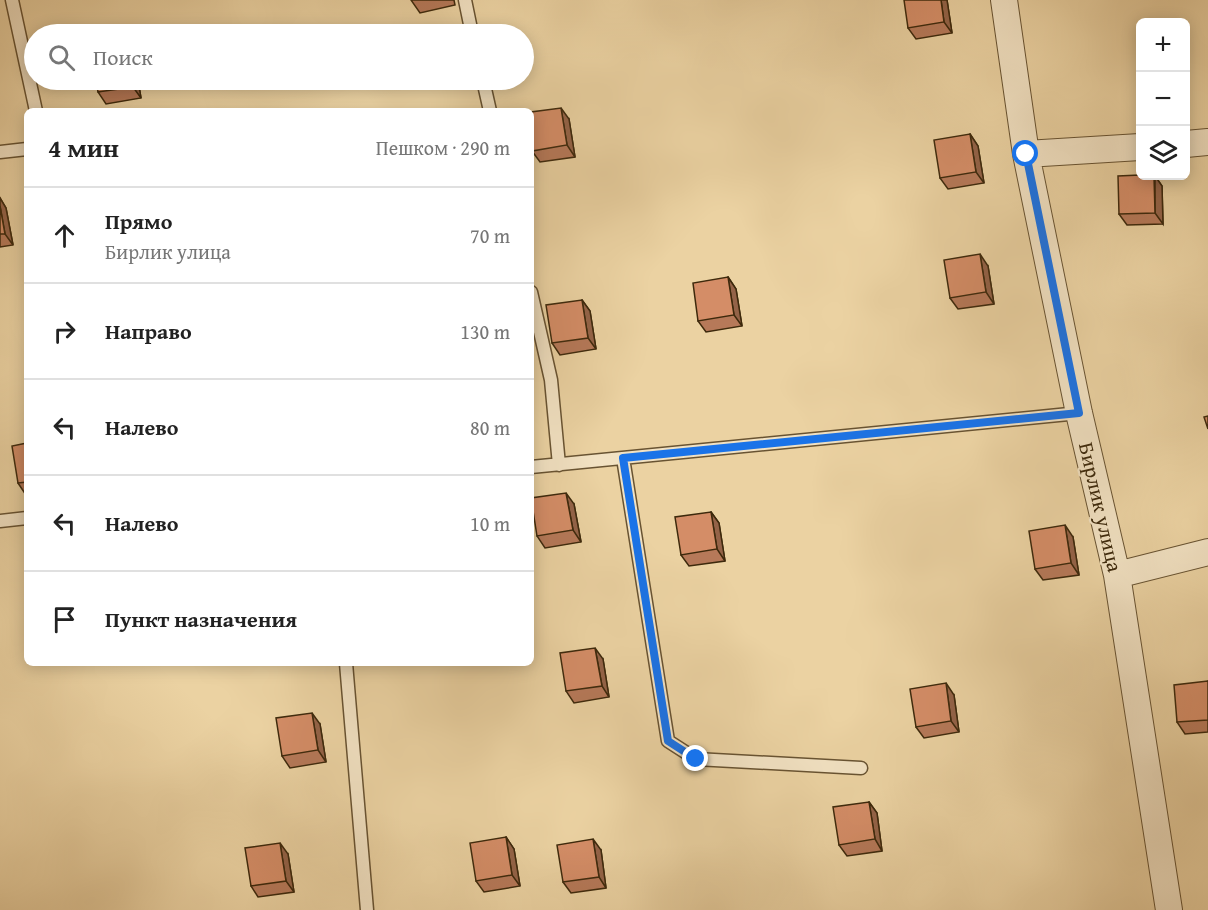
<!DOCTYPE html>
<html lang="ru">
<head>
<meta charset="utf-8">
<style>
  body { margin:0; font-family:"Gentium Book Plus",serif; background:#f6f6f6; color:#222 }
  .controls { position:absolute; right:18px; top:18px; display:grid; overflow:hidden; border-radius:9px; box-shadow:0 3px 15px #0003 }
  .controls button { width:54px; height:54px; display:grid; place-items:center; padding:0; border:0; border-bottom:2px solid #e0e0e0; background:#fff; color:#222; font:30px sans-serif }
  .stop { position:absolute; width:18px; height:18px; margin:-14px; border:4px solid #1a73e8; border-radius:50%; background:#fff }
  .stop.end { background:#1a73e8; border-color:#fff; box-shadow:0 2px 6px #0008 }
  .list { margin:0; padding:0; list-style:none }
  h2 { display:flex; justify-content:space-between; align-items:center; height:78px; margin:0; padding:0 24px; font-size:26px }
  h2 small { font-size:20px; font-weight:400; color:#767676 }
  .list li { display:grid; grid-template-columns:39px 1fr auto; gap:18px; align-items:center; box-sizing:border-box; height:96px; padding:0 24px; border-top:2px solid #e0e0e0 }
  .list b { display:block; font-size:22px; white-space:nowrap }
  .list p { margin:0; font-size:20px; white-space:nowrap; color:#767676 }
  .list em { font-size:20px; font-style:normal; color:#767676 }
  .icon { flex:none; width:33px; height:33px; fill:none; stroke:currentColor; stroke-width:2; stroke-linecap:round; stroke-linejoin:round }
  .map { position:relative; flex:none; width:1208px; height:910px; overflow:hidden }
  .search { position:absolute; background:#fff; box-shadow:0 3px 15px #0003; left:24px; top:24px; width:510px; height:66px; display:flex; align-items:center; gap:15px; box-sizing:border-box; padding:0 21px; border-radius:33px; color:#767676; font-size:22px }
  .panel { position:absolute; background:#fff; box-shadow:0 3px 15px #0003; left:24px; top:108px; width:510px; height:558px; border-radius:9px }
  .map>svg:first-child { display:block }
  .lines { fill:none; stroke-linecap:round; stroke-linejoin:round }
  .lane-casing { stroke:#685332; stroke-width:15 }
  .street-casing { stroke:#685332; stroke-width:28 }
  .lane { stroke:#f2e2c3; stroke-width:12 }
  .street { stroke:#f2e2c3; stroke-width:26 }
  .wall { fill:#b67959; stroke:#3d290c; stroke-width:1.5 }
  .shaded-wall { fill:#946348; stroke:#3d290c; stroke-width:1.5 }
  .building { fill:#d48d67; stroke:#3d290c; stroke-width:1.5 }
  .route { stroke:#1a73e8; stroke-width:8 }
  .labels { text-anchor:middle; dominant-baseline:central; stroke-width:4.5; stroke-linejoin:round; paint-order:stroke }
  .street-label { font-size:21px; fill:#3d290c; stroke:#f2e2c3 }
</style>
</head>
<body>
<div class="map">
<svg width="1208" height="910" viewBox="0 0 1208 910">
  <rect width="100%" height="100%" fill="#ebd2a2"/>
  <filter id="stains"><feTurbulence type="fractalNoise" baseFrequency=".00333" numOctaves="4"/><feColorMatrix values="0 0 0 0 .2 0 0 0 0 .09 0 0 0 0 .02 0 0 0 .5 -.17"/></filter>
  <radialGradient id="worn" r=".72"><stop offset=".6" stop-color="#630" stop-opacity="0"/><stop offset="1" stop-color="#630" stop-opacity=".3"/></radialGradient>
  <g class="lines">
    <defs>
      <path id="lane" d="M12,0L36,111
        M465,0L472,34
        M483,80L490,111
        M0,152L27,149
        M531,292L551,380L559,465
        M623,458L668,741L696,759L861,768
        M531,467L1079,413
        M0,521L27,518
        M346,663L367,910"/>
      <path id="street" d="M1004,0L1026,154L1079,413L1117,575L1169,910
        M1186,144L1208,142
        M1026,154L1140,147
        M1117,575L1208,552"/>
    </defs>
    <!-- lane casing -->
    <use href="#lane" class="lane-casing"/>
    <!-- street casing -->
    <use href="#street" class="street-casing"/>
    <!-- lane -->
    <use href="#lane" class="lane"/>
    <!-- street -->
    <use href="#street" class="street"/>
  </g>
  <!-- wall -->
  <path class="wall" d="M411,0H454L455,5L420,13Z
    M947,0L952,33L916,39L908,28Z
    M138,80L141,98L106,104L98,92Z
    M569,119L575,157L540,162L532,151Z
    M970,134L978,146L984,183L948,189L940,178Z
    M1155,176L1162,186L1163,224L1127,225L1119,214Z
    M0,198L6,208L13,245L0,247Z
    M988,266L994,304L958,309L950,298Z
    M728,277L736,289L742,326L706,332L698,321Z
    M582,300L590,311L596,349L560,355L552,343Z
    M27,443V494L26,495L18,483Z
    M574,504L581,542L545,548L537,536Z
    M711,512L719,523L725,561L689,566L681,555Z
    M1073,537L1079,575L1043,580L1035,569Z
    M603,659L609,697L574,703L566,691Z
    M1208,681V732L1185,734L1177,722Z
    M954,695L959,732L924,738L916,727Z
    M320,724L326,762L290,768L282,756Z
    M869,802L877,813L882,851L847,856L839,845Z
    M506,837L514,849L520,886L484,892L476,881Z
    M601,850L606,888L571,893L563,882Z
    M288,854L294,892L258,897L251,886Z"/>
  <!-- shaded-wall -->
  <path class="shaded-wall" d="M941,0H947L952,33L944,22Z
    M132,80H138L141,98L133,87Z
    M561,108L569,119L575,157L567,145Z
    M970,134L978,146L984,183L976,172Z
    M1155,176L1162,186L1163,224L1155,213Z
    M0,198L6,208L13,245L5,234L0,206Z
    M980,254L988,266L994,304L986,292Z
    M728,277L736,289L742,326L734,315Z
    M582,300L590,311L596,349L588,338Z
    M566,493L574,504L581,542L573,530Z
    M711,512L719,523L725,561L717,549Z
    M1065,525L1073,537L1079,575L1071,563Z
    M595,648L603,659L609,697L602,686Z
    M946,683L954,695L959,732L951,721Z
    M312,713L320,724L326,762L318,750Z
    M869,802L877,813L882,851L875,839Z
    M506,837L514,849L520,886L512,875Z
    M593,839L601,850L606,888L599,877Z
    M280,843L288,854L294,892L286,881Z"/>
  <!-- building -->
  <path class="building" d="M904,0H941L944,22L908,28Z
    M96,80H132L133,87L98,92Z
    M561,108L567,145L532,151L531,112Z
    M970,134L976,172L940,178L934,140Z
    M1140,175L1154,176L1155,213L1119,214L1118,176Z
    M0,206L5,234H0Z
    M980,254L986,292L950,298L944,260Z
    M728,277L734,315L698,321L693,283Z
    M582,300L588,338L552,343L546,305Z
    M1208,416V429L1204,417Z
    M27,443V482L18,483L12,446Z
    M566,493L573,530L537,536L531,498Z
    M711,512L717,549L681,555L675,517Z
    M1065,525L1071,563L1035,569L1029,531Z
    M595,648L602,686L566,691L560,653Z
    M1208,681V720L1177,722L1174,685Z
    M946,683L951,721L916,727L910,689Z
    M312,713L318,750L282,756L276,718Z
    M869,802L875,839L839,845L833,807Z
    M506,837L512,875L476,881L470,843Z
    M593,839L599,877L563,882L557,845Z
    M280,843L286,881L251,886L245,848Z"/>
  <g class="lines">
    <!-- route -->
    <path class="route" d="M696,759L668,741L623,458L1079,413L1026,154"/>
  </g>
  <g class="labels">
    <!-- street labels -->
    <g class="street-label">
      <text transform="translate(1101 507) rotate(77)">Бирлик улица</text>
    </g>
  </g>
  <rect width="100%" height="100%" filter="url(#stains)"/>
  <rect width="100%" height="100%" fill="url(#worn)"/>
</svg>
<div class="controls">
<button>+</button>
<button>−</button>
<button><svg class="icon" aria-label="layers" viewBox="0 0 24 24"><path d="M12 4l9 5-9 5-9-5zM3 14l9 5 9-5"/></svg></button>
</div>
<div class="stop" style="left:1026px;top:154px"></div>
<div class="stop end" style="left:696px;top:759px"></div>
<div class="search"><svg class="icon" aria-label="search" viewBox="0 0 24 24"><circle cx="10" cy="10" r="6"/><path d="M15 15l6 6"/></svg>Поиск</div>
<section class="panel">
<h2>4 мин<small>Пешком · 290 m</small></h2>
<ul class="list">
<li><svg class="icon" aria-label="ahead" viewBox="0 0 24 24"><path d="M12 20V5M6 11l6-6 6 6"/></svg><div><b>Прямо</b><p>Бирлик улица</p></div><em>70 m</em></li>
<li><svg class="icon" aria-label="right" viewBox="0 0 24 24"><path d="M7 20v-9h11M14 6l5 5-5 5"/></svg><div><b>Направо</b></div><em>130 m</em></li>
<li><svg class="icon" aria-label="left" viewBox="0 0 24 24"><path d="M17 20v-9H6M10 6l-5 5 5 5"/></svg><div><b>Налево</b></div><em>80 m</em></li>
<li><svg class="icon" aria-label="left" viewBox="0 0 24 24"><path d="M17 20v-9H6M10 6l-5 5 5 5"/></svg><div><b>Налево</b></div><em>10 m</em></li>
<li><svg class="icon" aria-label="arrive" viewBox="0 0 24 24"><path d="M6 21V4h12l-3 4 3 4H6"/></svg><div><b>Пункт назначения</b></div></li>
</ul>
</section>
</div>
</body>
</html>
